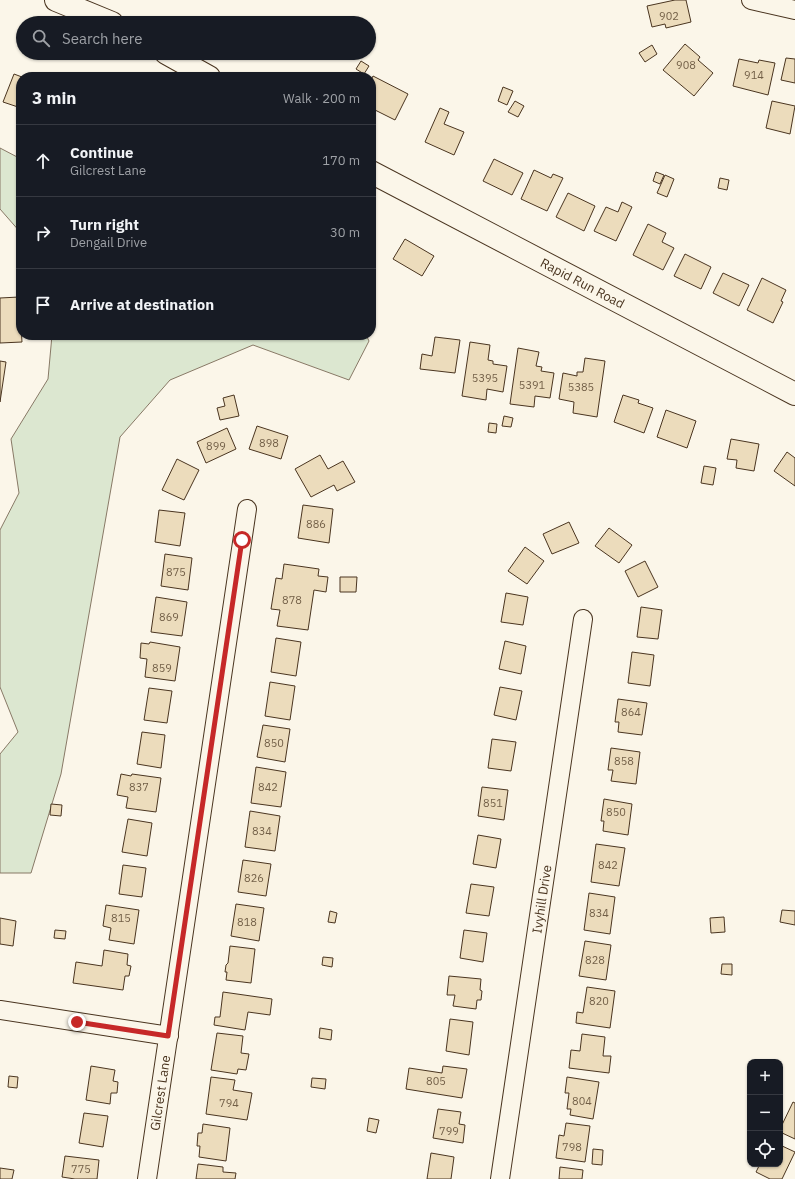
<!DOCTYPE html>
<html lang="en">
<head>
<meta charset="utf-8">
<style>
  body { margin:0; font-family:"IBM Plex Sans",sans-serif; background:#20242c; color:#f1f3f6 }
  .controls { position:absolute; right:12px; bottom:12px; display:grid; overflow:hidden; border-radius:8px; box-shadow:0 1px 3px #0004 }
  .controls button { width:36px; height:36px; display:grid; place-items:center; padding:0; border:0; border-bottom:1px solid #363941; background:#171b24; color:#f1f3f6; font:20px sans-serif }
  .stop { position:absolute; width:12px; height:12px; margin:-9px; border:3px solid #c62828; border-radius:50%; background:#fff }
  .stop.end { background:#c62828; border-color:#fff; box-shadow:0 1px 4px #0008 }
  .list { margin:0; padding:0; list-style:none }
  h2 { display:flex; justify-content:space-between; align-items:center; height:52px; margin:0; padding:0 16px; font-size:17px }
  h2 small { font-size:13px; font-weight:400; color:#9ea1a6 }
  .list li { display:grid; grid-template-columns:26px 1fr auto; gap:12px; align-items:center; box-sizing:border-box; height:72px; padding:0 16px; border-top:1px solid #363941 }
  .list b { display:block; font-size:15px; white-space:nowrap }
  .list p { margin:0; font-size:13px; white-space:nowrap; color:#9ea1a6 }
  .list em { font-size:13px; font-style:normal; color:#9ea1a6 }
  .icon { flex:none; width:22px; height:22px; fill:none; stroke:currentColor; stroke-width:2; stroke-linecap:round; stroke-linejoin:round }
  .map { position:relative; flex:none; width:795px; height:1179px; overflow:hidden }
  .search { position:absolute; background:#171b24; box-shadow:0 1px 3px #0004; left:16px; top:16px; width:360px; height:44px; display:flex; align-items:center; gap:10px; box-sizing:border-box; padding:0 14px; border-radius:22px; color:#9ea1a6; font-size:15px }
  .panel { position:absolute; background:#171b24; box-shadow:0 1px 3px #0004; left:16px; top:72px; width:360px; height:268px; border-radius:16px }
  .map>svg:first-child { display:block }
  .green { fill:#dce7d0; stroke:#887966 }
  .building { fill:#ecdcbc; stroke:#4a3520 }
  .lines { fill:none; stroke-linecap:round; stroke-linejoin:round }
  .minor-casing { stroke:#4a3520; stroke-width:20 }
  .tertiary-casing { stroke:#4a3520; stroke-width:24 }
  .minor { stroke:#fbf6e9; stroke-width:18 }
  .tertiary { stroke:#fbf6e9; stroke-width:22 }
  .route { stroke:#c62828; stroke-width:5 }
  .labels { text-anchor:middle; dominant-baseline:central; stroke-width:3; stroke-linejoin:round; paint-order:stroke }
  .number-label { font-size:11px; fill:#725f47 }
  .street-label { font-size:13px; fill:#4a3520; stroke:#fbf6e9 }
</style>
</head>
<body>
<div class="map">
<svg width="795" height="1179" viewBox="0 0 795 1179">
  <rect width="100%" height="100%" fill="#fbf6e9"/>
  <!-- green -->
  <path class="green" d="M0,148L21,159V233L0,209Z
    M52,335H366L369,341L349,380L253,345L170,380L120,437L61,774L31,873H0V754L18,732L0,687V530L19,493L11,439L48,379Z"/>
  <!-- building -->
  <path class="building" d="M675,0H686L691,22L666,28L665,24L652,27L647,6Z
    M685,44L700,57L698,60L713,73L694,96L663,70Z
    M652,45L657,54L645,62L639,53Z
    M786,58L795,59V83L781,80Z
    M739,59L758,63L759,60L775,63L768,95L733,86Z
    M361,61L369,66L364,74L356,69Z
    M14,74L22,77H21V108L3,102Z
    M373,76L408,94L395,120L371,108V80Z
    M503,87L513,91L507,105L498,101Z
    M515,101L524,106L518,117L508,112Z
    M772,101L795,106L790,134L766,128Z
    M440,108L449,112L444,124L464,132L454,155L425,142Z
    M494,159L523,173L512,195L483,181Z
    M534,170L551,178L553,174L563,178L547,211L521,199Z
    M656,172L664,175L660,184L653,181Z
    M665,175L674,179L667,197L657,193Z
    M720,178L729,180L727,190L718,188Z
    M568,193L595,206L584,231L556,217Z
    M622,202L632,207L616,241L594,231L606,207L618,212Z
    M648,224L666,233L662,242L674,248L663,270L633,255Z
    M405,239L434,256L422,276L393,259Z
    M685,254L711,267L701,289L674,276Z
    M723,273L749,285L739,306L713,293Z
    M762,278L786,290L781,301L783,302L773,323L747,310Z
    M19,297L22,342L0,343V298Z
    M435,337L460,340L455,373L420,369L422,354L432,356Z
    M470,342L490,345L488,360L493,361V364L507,366L503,392L487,389L486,400L462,396Z
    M518,348L539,352L536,366L542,367L541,371L554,373L550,398L535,396L534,407L510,404Z
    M585,358L605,361L597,417L573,413L574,402L559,399L563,373L577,376V372H583Z
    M0,361L6,362L0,402Z
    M234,395L239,416L220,420L217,408L225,406L223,398Z
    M623,395L639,400L638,403L653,408L644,433L614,422Z
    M666,410L696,421L687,448L657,437Z
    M504,416L513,418L511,427L502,426Z
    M489,423L497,424L496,433L488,432Z
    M257,426L288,436L281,459L249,449Z
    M227,428L236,449L206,463L197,442Z
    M731,439L759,444L754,471L736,468L737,460L727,459Z
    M787,452L795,458V486L774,471Z
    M320,455L328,469L343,461L355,482L337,491L334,485L311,497L295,469Z
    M177,459L199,470L184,500L162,490Z
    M704,466L716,468L713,485L701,483Z
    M303,505L333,509L329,543L298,538Z
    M159,510L185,513L180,546L155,542Z
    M569,522L579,543L552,554L543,534Z
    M609,528L632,545L619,563L595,546Z
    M525,547L544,561L527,584L508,571Z
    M165,554L192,558L188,590L161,586Z
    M645,561L658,587L638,597L625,571Z
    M284,564L319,569L318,576L328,577L326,592L314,590L308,630L277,626L280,610L271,609L276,578L282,579Z
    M340,577H357L356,592H340Z
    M506,593L528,597L523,625L501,622Z
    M156,597L187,602L182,636L151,632Z
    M641,607L662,610L658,639L637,637Z
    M276,638L301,642L296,676L271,672Z
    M505,641L526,646L521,674L499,669Z
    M150,642L180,647L175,681L145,677L147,659L140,658L141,643L149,644Z
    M632,652L654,655L650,686L628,683Z
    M270,682L295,686L290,720L265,716Z
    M500,687L522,691L516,720L494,715Z
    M149,688L172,691L167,723L144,720Z
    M618,699L647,703L642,735L618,732L619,722H615Z
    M263,725L290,729L285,762L257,757Z
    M142,732L165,735L161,768L137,764Z
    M492,739L516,742L511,771L488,768Z
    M611,748L640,752L636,784L611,781L613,770H608Z
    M256,767L286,772L281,807L251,803Z
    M121,774L131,776L132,774L161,778L156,812L126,808L128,797L117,795Z
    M482,787L508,790L504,820L478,816Z
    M604,799L632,804L628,835L603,831L604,821H601Z
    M51,804L62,805L61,816L50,815Z
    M250,811L280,816L275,851L245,847Z
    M128,819L152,823L147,856L122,852Z
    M478,835L501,839L496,868L473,864Z
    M596,844L625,848L619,886L591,882Z
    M243,860L271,864L266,896L238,892Z
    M123,865L146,868L142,897L119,894Z
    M471,884L494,887L489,916L466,913Z
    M589,893L615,897L610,934L584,930Z
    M236,904L264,908L259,941L231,936Z
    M106,905L139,910L134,944L109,940L111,928L103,926Z
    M782,910L795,911V925L780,922Z
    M330,911L337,913L335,923L328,922Z
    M724,917L725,932L711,933L710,918Z
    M0,918L16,921L13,946L0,944Z
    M55,930L66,931L65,939L54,938Z
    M464,930L487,933L483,962L460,958Z
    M585,941L611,945L606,980L579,976Z
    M230,946L255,949L251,983L226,980L227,972H225L226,965L228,963Z
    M104,950L128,954L127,965L131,966L129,976H125L123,990L73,983L76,962L102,966Z
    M323,957L333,958L332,967L322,965Z
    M722,964H732V975L721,974Z
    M449,976L481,979L480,990L482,991L481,1000H477L476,1009L453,1006L455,995H447Z
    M587,987L615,991L610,1028L576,1023L577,1012L583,1013Z
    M223,992L272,999L270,1015L248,1012L245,1030L214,1025L215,1017H220Z
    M450,1019L473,1022L469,1055L446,1051Z
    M320,1028L332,1030L331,1040L319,1038Z
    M217,1033L243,1036L241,1053L249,1054L246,1070L238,1069L237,1074L211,1070Z
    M582,1034L605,1037L603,1056H611L609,1073L569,1068L571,1050L580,1051Z
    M91,1066L115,1070L113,1081L118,1082L117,1093H111L110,1104L86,1100Z
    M443,1066L467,1069L462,1098L406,1089L409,1068L442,1073Z
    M9,1076L18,1077L17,1088L8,1087Z
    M211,1077L235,1080L233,1090L252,1093L247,1120L206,1114Z
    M567,1077L599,1082L593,1119L570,1115L571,1109H567L569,1093H565Z
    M312,1078L326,1079L325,1089L311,1087Z
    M793,1102L795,1103V1139L780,1132V1129Z
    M438,1109L461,1112L459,1124L465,1125L463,1143L433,1138Z
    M84,1113L108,1116L103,1147L79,1143Z
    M369,1118L379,1120L376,1133L367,1131Z
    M566,1123L590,1126L585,1162L556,1158L559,1135L564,1136Z
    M203,1124L230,1128L226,1161L199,1157L200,1146H197L198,1133H202Z
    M780,1145L795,1152L782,1179H770L756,1172L760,1164H780Z
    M593,1149L603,1150L602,1165L592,1164Z
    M431,1153L454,1157L451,1179H427Z
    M65,1156L99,1160L97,1179H75L62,1177Z
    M198,1164L223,1167V1172L236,1173L235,1179H196Z
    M560,1167L583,1170L582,1179H559Z
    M0,1168L14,1170L12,1179H0Z"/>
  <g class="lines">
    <defs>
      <g id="minor">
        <path d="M751,0L795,10"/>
        <path d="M0,1010L169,1036"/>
        <path id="s1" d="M147,1179L247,509"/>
        <path id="s2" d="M500,1179L583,619"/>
      </g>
      <g id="tertiary">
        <path d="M56,0L112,23"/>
        <path d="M166,53L209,77"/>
        <path id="s3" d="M371,172L795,394"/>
      </g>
    </defs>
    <!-- minor casing -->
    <use href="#minor" class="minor-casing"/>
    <!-- tertiary casing -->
    <use href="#tertiary" class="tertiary-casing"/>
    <!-- minor -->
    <use href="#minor" class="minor"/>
    <!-- tertiary -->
    <use href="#tertiary" class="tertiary"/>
  </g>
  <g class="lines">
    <!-- route -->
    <path class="route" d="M77,1022L168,1036L242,540"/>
  </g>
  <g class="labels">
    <!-- number labels -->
    <g class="number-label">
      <text x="669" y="16">902</text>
      <text x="686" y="65">908</text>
      <text x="754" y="75">914</text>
      <text x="485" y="378">5395</text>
      <text x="532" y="385">5391</text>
      <text x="581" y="387">5385</text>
      <text x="269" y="443">898</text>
      <text x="216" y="446">899</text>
      <text x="316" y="524">886</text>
      <text x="176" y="572">875</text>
      <text x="292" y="600">878</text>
      <text x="169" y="617">869</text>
      <text x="162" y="668">859</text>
      <text x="631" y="712">864</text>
      <text x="274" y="743">850</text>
      <text x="624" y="761">858</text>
      <text x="139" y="787">837</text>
      <text x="268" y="787">842</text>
      <text x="493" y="803">851</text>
      <text x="616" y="812">850</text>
      <text x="262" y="831">834</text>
      <text x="608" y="865">842</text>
      <text x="254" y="878">826</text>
      <text x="599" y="913">834</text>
      <text x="121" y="918">815</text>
      <text x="247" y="922">818</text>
      <text x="595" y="960">828</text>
      <text x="599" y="1001">820</text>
      <text x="436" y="1081">805</text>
      <text x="582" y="1101">804</text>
      <text x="229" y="1103">794</text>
      <text x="449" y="1131">799</text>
      <text x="572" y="1147">798</text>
      <text x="81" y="1169">775</text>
    </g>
    <!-- street labels -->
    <g class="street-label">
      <text stroke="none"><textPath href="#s3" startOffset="239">Rapid Run Road</textPath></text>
      <text stroke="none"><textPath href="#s2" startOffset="283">Ivyhill Drive</textPath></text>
      <text stroke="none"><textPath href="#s1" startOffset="87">Gilcrest Lane</textPath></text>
    </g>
  </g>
</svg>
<div class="controls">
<button>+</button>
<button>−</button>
<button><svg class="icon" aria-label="locate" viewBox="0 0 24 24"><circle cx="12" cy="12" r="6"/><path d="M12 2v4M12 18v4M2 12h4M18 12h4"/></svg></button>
</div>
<div class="stop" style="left:242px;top:540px"></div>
<div class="stop end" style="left:77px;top:1022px"></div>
<div class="search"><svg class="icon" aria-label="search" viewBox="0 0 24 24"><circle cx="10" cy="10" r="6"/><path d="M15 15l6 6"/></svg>Search here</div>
<section class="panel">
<h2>3 min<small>Walk · 200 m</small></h2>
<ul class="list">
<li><svg class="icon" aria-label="ahead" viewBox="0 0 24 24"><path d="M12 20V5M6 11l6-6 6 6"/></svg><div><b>Continue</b><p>Gilcrest Lane</p></div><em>170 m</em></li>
<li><svg class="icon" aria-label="right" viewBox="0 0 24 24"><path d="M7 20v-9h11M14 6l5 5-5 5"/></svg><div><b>Turn right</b><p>Dengail Drive</p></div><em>30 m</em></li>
<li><svg class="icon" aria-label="arrive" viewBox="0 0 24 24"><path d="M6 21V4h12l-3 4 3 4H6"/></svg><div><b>Arrive at destination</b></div></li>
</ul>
</section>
</div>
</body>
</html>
